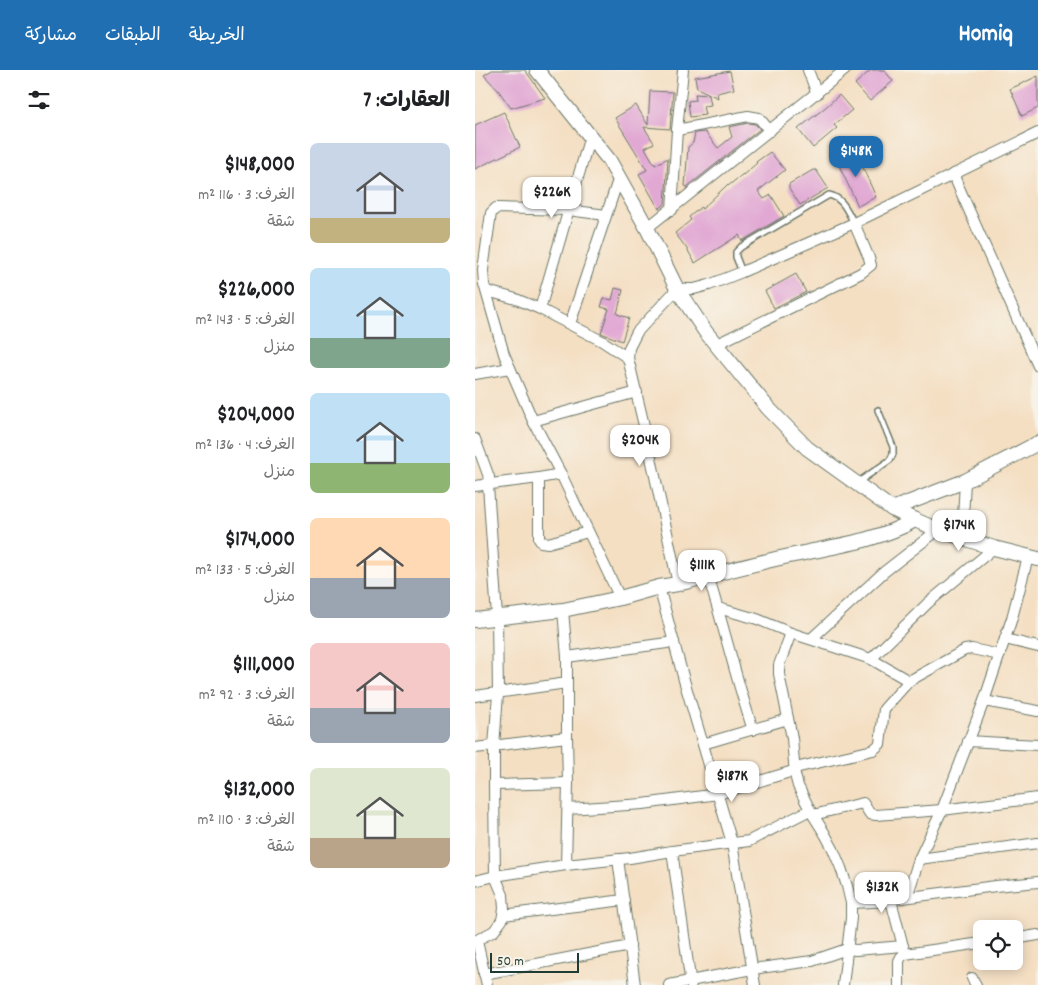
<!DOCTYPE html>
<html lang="ar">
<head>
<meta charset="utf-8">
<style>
  body { margin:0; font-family:Dekko,"Playpen Sans Arabic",sans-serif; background:#f6f6f6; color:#202124; direction:rtl; height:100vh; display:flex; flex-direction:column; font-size:19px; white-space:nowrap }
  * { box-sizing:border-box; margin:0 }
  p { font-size:16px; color:#757577 }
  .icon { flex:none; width:28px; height:28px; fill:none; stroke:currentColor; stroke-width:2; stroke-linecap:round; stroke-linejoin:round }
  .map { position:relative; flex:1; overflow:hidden; direction:ltr }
  .sheet { display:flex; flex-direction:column; background:#fff; width:475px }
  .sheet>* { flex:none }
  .tools { position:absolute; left:498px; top:850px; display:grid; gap:10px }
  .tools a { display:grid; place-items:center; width:50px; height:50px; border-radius:8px; background:#fff; box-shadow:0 2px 12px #0003; font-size:25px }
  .scale { position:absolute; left:15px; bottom:12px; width:89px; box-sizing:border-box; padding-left:5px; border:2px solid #1f3d34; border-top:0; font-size:14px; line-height:18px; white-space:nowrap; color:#1f3d34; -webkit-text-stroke:4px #f7f3e8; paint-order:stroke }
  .price { position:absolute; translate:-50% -42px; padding:0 11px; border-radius:10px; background:#fff; color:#222; font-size:16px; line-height:32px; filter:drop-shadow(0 1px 2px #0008) }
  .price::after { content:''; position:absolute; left:50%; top:30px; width:15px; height:11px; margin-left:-8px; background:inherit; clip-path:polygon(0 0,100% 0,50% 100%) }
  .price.on { background:#1f6fb2; color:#fff }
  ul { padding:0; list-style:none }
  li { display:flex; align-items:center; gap:15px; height:125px; padding:0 25px }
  li span { display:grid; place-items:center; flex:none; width:140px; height:100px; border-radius:8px; color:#555 }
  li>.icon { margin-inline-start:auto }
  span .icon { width:60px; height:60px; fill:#fffc; stroke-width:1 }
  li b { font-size:21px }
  h2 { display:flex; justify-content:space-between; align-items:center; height:60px; padding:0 25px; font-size:21px }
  header { display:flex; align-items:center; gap:30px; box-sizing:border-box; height:70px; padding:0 25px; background:#1f6fb2; color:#fff }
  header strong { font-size:24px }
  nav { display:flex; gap:28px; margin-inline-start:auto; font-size:18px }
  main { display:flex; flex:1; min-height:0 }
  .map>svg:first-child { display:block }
</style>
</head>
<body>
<header>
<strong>Homiq</strong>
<nav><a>الخريطة</a><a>الطبقات</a><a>مشاركة</a></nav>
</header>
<main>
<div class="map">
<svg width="563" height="915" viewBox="0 0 563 915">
  <rect width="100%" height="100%" fill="#f7f3e8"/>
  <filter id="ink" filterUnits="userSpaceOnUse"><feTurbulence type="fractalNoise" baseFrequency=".02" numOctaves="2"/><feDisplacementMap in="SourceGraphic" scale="10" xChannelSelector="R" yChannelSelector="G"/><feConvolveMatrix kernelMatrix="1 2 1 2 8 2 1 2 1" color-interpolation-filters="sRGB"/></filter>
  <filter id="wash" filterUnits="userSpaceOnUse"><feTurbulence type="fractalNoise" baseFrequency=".0096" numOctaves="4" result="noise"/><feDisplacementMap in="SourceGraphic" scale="20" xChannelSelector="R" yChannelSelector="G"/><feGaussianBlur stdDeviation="1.12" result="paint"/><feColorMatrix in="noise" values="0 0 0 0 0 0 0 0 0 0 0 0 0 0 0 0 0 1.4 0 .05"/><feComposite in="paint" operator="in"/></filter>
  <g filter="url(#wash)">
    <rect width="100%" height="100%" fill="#f4dfc3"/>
    <g id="blocks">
      <g fill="#e1a8d4">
        <path d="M17,0H50L70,28L36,38L23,20L9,5Z"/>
        <path d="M396,0H409L418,11L395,31L380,14Z"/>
        <path d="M255,1L259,19L242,23L243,28L222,18L220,7Z"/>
        <path d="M563,6V38L547,46L535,19Z"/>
        <path d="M175,21L198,22L195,59L169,57L179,73L170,78L180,95L193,88L190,134L184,139L164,104L172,100L140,48L161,35L173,55Z"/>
        <path d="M220,24L234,25L236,35L228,36L230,45L215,47L213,31L221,30Z"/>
        <path d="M364,25L377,40L359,55L362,58L338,78L323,59L352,36Z"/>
        <path d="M29,42L45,77L0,99V55Z"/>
        <path d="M273,53L280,54L285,59L212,117L210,116L213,77L218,73L220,63L230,62L243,78L257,67L254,57Z"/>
        <path d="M380,80L401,127L383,136L361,89Z"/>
        <path d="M295,82L310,100L283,121L289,129L296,125L309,146L267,171L264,165L220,193L212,179L200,163L216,150L214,147L226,137L227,139L252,115L253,116L268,104V105L282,93L281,92Z"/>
        <path d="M338,100H341L353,118L325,135L314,118V114Z"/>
        <path d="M321,204L331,222L299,238L290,221Z"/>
        <path d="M140,218L148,220L142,244L154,248L147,271L126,263L134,239L126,237L129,228L137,230Z"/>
      </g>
    </g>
  </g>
  <g filter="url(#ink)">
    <use href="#blocks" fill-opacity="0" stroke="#6a7666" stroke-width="1"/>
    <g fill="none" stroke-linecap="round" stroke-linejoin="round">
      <g stroke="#6a7666" stroke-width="8">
        <g id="lane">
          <path d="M267,202L261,187V182L266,177L354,125C368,128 372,141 379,153"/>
          <path d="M382,413L415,390L418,384V377L403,340"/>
        </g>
      </g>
      <g stroke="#6a7666" stroke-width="12">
        <g id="street">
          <path d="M333,0L342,24"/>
          <path d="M202,60L273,46L284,48L295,61"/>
          <path d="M478,104L563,296"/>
          <path d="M197,140L202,60L208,0"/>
          <path d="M131,145L93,140L21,138L16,143L8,200L9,214L29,284L58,351L86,404L145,528"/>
          <path d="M172,158L370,0"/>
          <path d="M12,221L41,229L65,239L127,271L153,288"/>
          <path d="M65,239L115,66"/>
          <path d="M95,254L144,107"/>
          <path d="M242,274L386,203L396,195L394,188L379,153"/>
          <path d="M0,304L35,298"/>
          <path d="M58,351L162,322"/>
          <path d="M0,369L14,407L13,415L22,547L23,624L19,676V715L20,806L28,825L29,839L27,850L19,861L0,871"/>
          <path d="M64,408V469L66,472L73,473L113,462"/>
          <path d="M0,416L64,408L86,404"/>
          <path d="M487,467L490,411"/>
          <path d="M233,506C249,557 261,609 278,660"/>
          <path d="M203,514L171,364L153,288L154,278L162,262L202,219H219L234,215L267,202L379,153L563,63"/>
          <path d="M184,517L209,610L257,773L280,915"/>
          <path d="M243,538L282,549L316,563L396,589L434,611"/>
          <path d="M316,563L304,595V604L317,668L320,705L323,716L335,740L350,764L358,779L366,798L372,816L376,833V848L368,915"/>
          <path d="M336,569L409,502L463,460"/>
          <path d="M530,569L563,577"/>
          <path d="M92,587L199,572"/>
          <path d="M396,589L453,533L519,478"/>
          <path d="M0,626L92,613"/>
          <path d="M509,631L563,641"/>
          <path d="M493,671L563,675"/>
          <path d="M228,674L313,649"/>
          <path d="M0,678L92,667V587L88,540"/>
          <path d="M19,715L93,713"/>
          <path d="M93,739L168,734L243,724L318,701L320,698L398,680L405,674L409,639L434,611L490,580L497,579L525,585"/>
          <path d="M338,745L388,733L395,744L401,745L467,740L563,728"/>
          <path d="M197,781L216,915"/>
          <path d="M143,789L160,915"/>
          <path d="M444,789L563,773"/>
          <path d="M91,795L93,713L92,667"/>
          <path d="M0,811L20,806L91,795L155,788L197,781L274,771L335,740"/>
          <path d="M432,827L444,789L467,740L509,631L537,548L553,487"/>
          <path d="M376,833L418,831"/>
          <path d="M28,845L149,830"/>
          <path d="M539,869L563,865"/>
          <path d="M2,871L12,915"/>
          <path d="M430,884L417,834L418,831L420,829L521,816L563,812"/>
          <path d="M9,904L155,876"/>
          <path d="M497,908L501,915"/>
          <path d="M194,915L277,899L337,891L372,879L381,880L428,876"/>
          <path d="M424,915V891L426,887L430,884L506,873"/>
        </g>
      </g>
      <g stroke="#6a7666" stroke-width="16">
        <g id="secondary">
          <path d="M62,0L134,90L172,158L202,219L230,261L293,338L332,378L417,439L440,450L463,460L519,478L563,489"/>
          <path d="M417,439L490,411L563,373"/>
          <path d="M0,550L88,540L145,528L184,517L203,514C241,504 280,493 319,485C360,476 403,471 440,450"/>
        </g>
      </g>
      <use href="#lane" stroke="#fff" stroke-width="5"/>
      <use href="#street" stroke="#fff" stroke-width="10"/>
      <use href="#secondary" stroke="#fff" stroke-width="14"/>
    </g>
  </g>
</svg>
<div class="tools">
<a><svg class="icon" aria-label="locate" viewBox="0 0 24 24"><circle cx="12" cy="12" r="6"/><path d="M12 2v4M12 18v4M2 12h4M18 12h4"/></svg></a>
</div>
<div class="scale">50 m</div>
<b class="price on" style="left:381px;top:108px">$148K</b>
<b class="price" style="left:77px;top:149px">$226K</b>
<b class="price" style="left:165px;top:397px">$204K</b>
<b class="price" style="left:484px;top:482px">$174K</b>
<b class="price" style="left:227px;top:522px">$111K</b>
<b class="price" style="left:257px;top:733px">$187K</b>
<b class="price" style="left:407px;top:844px">$132K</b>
</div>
<section class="sheet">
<h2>العقارات: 7<svg class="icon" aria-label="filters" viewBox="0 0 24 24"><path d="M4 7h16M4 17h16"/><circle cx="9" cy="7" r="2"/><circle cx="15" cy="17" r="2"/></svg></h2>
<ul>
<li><span style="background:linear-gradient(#c9d6e8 75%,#c2b280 0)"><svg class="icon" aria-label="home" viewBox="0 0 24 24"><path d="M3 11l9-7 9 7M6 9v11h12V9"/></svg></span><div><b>$148,000</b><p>الغرف: 3 · 116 m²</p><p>شقة</p></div></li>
<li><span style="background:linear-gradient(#bfe0f5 70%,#7fa58c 0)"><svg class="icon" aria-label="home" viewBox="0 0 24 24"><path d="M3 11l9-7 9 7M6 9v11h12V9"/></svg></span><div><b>$226,000</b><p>الغرف: 5 · 143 m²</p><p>منزل</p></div></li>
<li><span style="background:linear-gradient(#bfe0f5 70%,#8fb573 0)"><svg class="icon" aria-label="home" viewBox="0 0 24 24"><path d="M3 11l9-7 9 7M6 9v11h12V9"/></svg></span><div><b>$204,000</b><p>الغرف: 4 · 136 m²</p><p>منزل</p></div></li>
<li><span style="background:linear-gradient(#ffd9b3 60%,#9aa5b1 0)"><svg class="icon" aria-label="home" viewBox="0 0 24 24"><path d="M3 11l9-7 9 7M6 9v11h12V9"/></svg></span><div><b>$174,000</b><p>الغرف: 5 · 133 m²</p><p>منزل</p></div></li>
<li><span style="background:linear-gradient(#f6c9c9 65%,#9aa5b1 0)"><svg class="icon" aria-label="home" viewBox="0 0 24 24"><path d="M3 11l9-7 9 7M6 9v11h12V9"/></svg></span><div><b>$111,000</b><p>الغرف: 3 · 92 m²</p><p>شقة</p></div></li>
<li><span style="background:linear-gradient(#dfe7d0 70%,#b9a48a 0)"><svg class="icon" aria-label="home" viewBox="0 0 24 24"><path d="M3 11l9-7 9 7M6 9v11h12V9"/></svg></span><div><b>$132,000</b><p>الغرف: 3 · 110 m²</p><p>شقة</p></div></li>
</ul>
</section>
</main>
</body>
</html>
